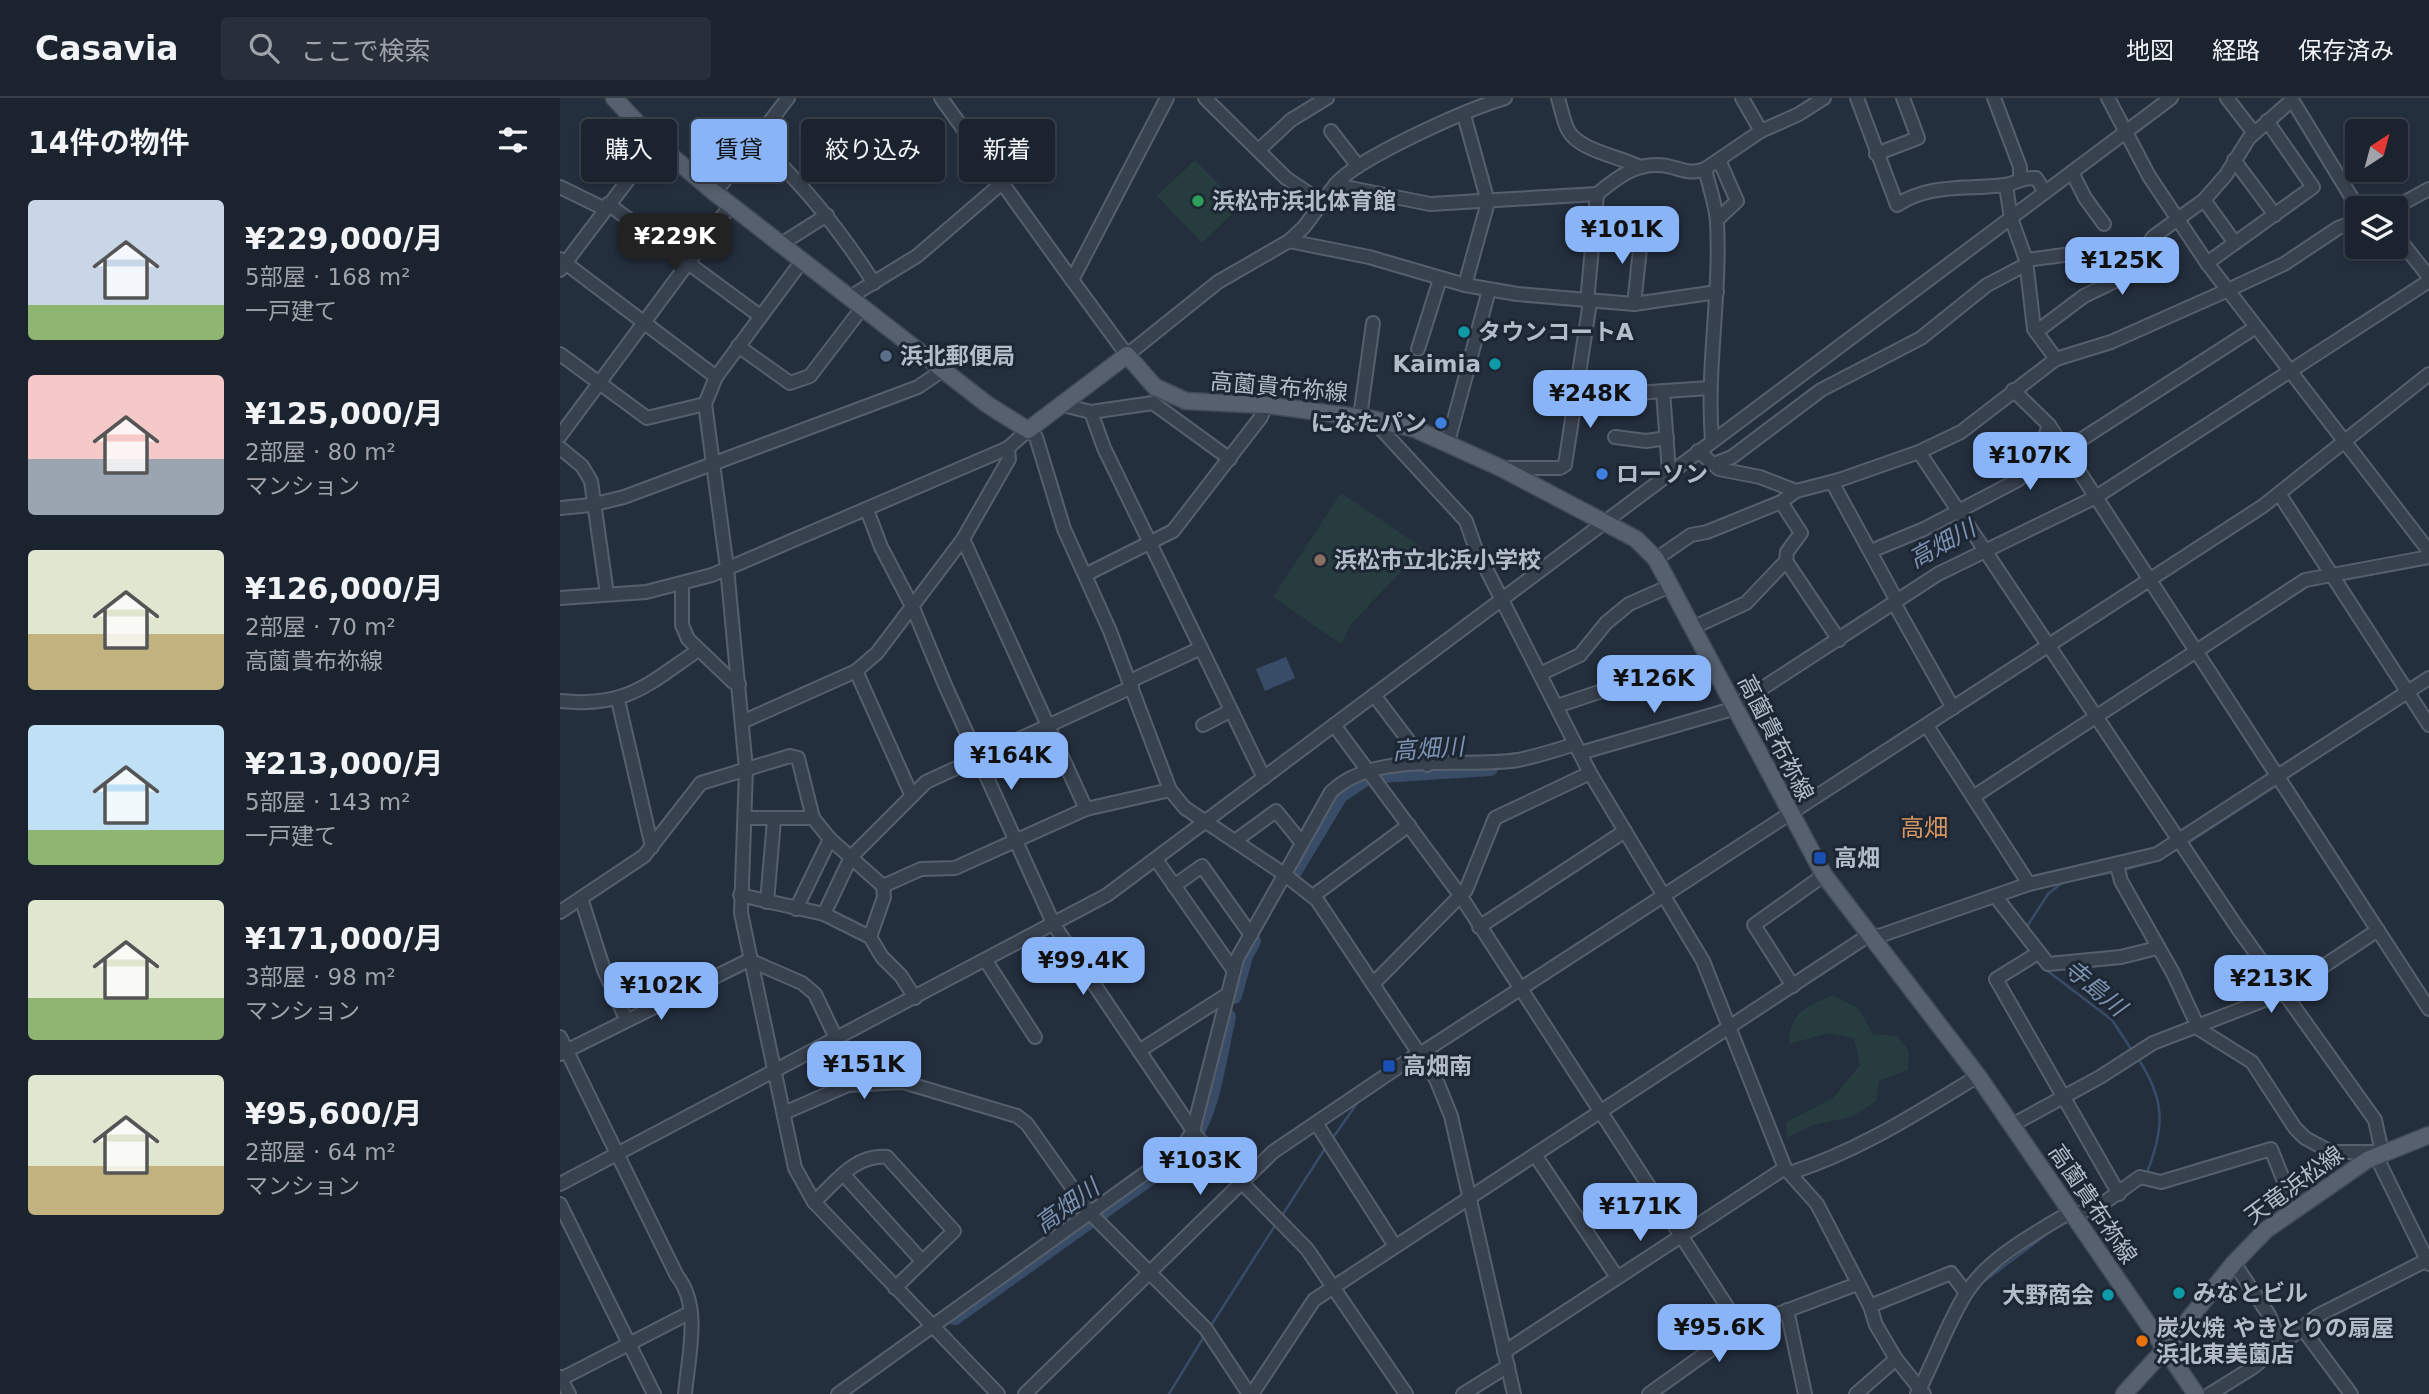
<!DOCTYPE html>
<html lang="ja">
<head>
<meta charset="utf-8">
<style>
  body { margin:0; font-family:"DejaVu Sans","Noto Sans JP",sans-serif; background:#282f3a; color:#f1f3f6; height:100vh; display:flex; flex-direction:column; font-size:26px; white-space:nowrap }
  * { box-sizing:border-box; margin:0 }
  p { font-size:23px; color:#a0a4aa }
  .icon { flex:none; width:38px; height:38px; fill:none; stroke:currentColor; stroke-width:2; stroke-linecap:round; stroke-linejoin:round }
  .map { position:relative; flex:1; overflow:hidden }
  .drawer { display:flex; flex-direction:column; background:#1b232e; width:560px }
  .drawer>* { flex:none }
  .banner { position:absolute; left:21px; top:21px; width:665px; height:63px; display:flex; gap:14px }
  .needle { width:46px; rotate:36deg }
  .buttons { position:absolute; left:1785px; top:21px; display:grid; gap:14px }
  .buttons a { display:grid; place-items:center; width:63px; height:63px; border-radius:7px; background:#1b232e; box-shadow:0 4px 10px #0003,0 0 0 2px #39404a; font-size:35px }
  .price { position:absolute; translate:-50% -60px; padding:0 16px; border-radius:14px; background:#8ab4f8; color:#111; font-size:23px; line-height:46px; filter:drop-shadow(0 2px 4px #0008) }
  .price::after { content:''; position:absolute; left:50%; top:42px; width:21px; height:16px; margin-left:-10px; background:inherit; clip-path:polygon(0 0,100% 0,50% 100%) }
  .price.current { background:#222; color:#fff }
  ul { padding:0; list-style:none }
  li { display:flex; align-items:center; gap:21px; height:175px; padding:0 28px }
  li span { display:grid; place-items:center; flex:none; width:196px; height:140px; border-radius:7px; color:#555 }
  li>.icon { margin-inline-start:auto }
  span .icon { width:84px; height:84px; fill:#fffc; stroke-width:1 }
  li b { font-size:30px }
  h2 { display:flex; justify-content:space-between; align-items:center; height:84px; padding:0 28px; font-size:30px }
  .chip { padding:0 24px; border-radius:7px; background:#1b232e; box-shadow:0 4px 10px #0003,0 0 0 2px #39404a; font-size:24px; line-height:63px }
  .chip.current { background:#8ab4f8; color:#111 }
  header { display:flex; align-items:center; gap:42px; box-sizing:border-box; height:98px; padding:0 35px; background:#1b232e; border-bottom:2px solid #39404a }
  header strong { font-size:33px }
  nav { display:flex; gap:38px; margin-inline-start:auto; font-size:24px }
  .search { width:490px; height:63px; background:#282f3a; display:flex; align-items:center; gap:18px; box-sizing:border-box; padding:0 24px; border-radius:7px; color:#a0a4aa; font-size:26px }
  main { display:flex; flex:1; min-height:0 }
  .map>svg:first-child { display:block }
</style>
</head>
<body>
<header>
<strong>Casavia</strong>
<div class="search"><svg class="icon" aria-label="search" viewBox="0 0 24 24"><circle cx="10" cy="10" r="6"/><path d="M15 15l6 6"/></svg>ここで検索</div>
<nav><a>地図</a><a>経路</a><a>保存済み</a></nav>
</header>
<main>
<section class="drawer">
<h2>14件の物件<svg class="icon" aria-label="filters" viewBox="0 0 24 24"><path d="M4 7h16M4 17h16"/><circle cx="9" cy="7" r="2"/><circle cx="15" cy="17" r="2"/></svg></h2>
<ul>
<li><span style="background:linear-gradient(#c9d6e8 75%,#8fb573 0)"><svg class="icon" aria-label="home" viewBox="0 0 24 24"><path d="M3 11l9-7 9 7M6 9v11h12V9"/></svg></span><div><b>¥229,000/月</b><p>5部屋 · 168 m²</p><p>一戸建て</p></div></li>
<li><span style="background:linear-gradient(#f6c9c9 60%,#9aa5b1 0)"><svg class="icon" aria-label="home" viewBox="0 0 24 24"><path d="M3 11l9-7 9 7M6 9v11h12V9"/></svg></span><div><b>¥125,000/月</b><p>2部屋 · 80 m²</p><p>マンション</p></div></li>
<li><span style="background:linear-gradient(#dfe7d0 60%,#c2b280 0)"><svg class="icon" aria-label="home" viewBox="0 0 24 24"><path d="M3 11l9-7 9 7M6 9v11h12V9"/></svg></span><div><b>¥126,000/月</b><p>2部屋 · 70 m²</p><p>高薗貴布祢線</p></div></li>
<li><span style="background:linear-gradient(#bfe0f5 75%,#8fb573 0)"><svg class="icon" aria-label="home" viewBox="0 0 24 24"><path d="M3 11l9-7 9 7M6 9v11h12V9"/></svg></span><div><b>¥213,000/月</b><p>5部屋 · 143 m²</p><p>一戸建て</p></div></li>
<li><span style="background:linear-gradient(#dfe7d0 70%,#8fb573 0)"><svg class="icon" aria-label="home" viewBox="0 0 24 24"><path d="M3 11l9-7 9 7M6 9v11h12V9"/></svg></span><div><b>¥171,000/月</b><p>3部屋 · 98 m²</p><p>マンション</p></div></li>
<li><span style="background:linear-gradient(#dfe7d0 65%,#c2b280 0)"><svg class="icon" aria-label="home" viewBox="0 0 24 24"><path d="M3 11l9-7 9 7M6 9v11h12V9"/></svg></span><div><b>¥95,600/月</b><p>2部屋 · 64 m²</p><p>マンション</p></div></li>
</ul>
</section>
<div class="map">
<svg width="1869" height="1296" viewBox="0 0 1869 1296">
  <rect width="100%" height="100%" fill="#242f3e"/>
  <g fill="#263c3f">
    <path d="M635,62L680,108L642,145L597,98Z"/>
    <path d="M781,395L863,450L792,525L781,546L713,499Z"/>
    <path d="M1273,897L1299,911L1313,936L1337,938L1349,953L1348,972L1319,983L1316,1003L1292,1019L1252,1027L1227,1040L1226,1024L1273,1000L1300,967L1294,940L1269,935L1229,946C1229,913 1247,909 1273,897Z"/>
  </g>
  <path fill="#394c67" d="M726,559L735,580L705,593L696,571Z"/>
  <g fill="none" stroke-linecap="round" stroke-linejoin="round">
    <g stroke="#394c67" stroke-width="2.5">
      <path d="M1726,681L1799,632"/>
      <path d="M1628,745L1719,686"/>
      <path d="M1604,759L1619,750"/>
      <path d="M1564,772L1598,762"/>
      <path d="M1523,780L1554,774"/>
      <path d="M1466,830L1488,796L1503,784"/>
      <path d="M1485,871L1552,922L1573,954"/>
      <path d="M1577,959C1606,1002 1605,1030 1586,1077"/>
      <path d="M772,1041L798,1004L830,982"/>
      <path d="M723,1116L766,1049"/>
      <path d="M1497,1129L1509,1123"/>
      <path d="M650,1229L716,1126"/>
      <path d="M1382,1256L1408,1203L1423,1184L1491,1133"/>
      <path d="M609,1296L645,1237"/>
    </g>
    <g stroke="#394c67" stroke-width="16">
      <path d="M820,677L930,670"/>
      <path d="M733,775L780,697L807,679"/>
      <path d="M674,898L685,858L693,843"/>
      <path d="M395,1219L620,1058C653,1021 657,966 668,919"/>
    </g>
    <g stroke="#565f6c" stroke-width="16">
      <g id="minor">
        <path d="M381,0L512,182"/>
        <path d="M607,0L512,182L567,257L658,184L729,143L744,129L775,87L870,106L1037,96C1058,79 1077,63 1107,68C1122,71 1130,77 1145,71"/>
        <path d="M645,0L726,80L751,97L765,100"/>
        <path d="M998,0C1001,10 1003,22 1008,32C1019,53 1059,58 1080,69"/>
        <path d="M1182,0L1201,33"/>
        <path d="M1297,0L1337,107C1371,85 1406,92 1444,87C1456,86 1460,79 1476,80L1485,94"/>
        <path d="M1434,0L1460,69V80"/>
        <path d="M1548,0L1589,78L1647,165L1869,453"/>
        <path d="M1667,0L1694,35"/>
        <path d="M1731,0L1798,110"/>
        <path d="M904,17L928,104L905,187"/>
        <path d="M771,33L798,68"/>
        <path d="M196,43C243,85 280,132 314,185"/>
        <path d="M700,51L731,22L767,0"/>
        <path d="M1316,56L1358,40L1343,0"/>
        <path d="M1674,62L1715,117"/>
        <path d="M1512,74L1525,100L1544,126"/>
        <path d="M775,87C797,60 908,11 945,0"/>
        <path d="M1446,88L1451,120L1466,162L1474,231L1496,261"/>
        <path d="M0,89L45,111"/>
        <path d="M155,95L228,0"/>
        <path d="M1644,102L1675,145"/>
        <path d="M48,106L200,218"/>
        <path d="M1834,110L1869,91"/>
        <path d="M1157,122L1177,103L1159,62"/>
        <path d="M1836,137L1869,179"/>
        <path d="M729,143L809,159L905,187L957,196L1074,206L1157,194"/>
        <path d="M221,146L267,117"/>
        <path d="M0,161L156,279"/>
        <path d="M1466,162L1504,157"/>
        <path d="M242,163L156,279L145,306L167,470L186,671L181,815L235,1070L254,1104L438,1296"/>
        <path d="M1647,165L1753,89L1707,23"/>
        <path d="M0,172L96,45"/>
        <path d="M290,199L357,158L442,85"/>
        <path d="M1027,204L1037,96"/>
        <path d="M1074,206L1082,133"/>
        <path d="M1476,234L1524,198L1555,183L1574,167L1593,139L1644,102L1666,77L1689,40L1732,2"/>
        <path d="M178,248L230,285L250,278L302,210"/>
        <path d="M858,251L880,181"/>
        <path d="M0,256L87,320L145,306"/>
        <path d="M1017,291L1047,297L1149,290"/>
        <path d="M1453,292L1489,327L1869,911"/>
        <path d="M1103,293L1109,374"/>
        <path d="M503,307L531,314L593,305L670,361"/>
        <path d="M531,314L544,350L704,680"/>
        <path d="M800,319L813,225"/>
        <path d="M812,321L906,423L915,449L1030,675L1143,863L1225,1070L1257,1106L1310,1208L1316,1227L1336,1261L1364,1296"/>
        <path d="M0,338L171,107"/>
        <path d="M1055,339L1086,343L1107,340"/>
        <path d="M1152,342C1146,270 1161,197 1157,124C1156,107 1149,88 1145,71L1201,33L1239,16L1264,0"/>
        <path d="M888,344L929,192"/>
        <path d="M0,350L22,368L31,383L47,496"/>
        <path d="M1505,352L1696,229"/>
        <path d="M1138,353L1159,371L1200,379L1236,393"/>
        <path d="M1359,354L1677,829L1815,1022L1822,1054L1820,1066L1869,1166"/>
        <path d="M1154,366L1172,359L1261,292L1361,240L1427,187L1465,167"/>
        <path d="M942,370H1000L1005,367L1030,204"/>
        <path d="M1272,384L1337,503"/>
        <path d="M1720,397L1869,627"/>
        <path d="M1221,404L1241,435L1227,454L1226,463"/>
        <path d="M0,410L31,407L64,399L358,289L383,272"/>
        <path d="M307,412L321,449L353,510L385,587L494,827L638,1040L747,1151L846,1296"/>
        <path d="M403,441L526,711"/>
        <path d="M1311,453L1364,431L1458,382L1479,356L1489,327"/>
        <path d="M1096,461L1131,437L1147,434L1221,404L1236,393L1279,382L1359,354L1401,334L1496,261L1551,244L1668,192L1724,166L1778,130L1797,123"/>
        <path d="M525,477L613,433L701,319L706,307"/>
        <path d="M122,486V527L128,541L173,584L179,586"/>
        <path d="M0,500L86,494L152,477L448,350L468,332L476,339L504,431L550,533L610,692L625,710L724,776L757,802L876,981L891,1018L954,1296"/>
        <path d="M1334,505L1393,610"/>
        <path d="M1132,530L1186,505L1226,463L1279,542"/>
        <path d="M296,573L351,696"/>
        <path d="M980,576L1020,557L1046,525L1069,506L1110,488"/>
        <path d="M570,583L641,550"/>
        <path d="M814,597L867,667"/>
        <path d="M58,602L92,749"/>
        <path d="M0,603C66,610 87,587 137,553"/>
        <path d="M997,608L1057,588L1086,593L1123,578L1150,562"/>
        <path d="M1175,608L1378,476L1536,399L1869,183"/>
        <path d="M182,624L296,573L317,555L403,441L449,361L448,350"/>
        <path d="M643,627L670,613"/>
        <path d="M774,627L900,797L1181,1230"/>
        <path d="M1367,628L1413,699"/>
        <path d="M1020,655L1176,610"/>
        <path d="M186,720H253"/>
        <path d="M675,743L716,713L742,745"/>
        <path d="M597,763L674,873"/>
        <path d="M1557,767L1561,783L1613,875L1639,931L1692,964L1735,1030L1745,1040L1771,1054H1822"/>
        <path d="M1469,786L1413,699L1745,482L1869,459"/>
        <path d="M614,788L642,768L691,837"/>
        <path d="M180,797L264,816L310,839L322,859L341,878L355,900"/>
        <path d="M753,798L849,727"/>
        <path d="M1436,799L1488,866L1561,859L1597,850"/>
        <path d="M21,800L44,872L66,921"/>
        <path d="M207,804L214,722"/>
        <path d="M236,811L270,741"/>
        <path d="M0,814L84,758L141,685L230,658L238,660L253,720L270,741L323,788L361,771L395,770L526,711L610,692"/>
        <path d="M264,816L291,759L366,684L572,589"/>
        <path d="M919,829L1065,733"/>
        <path d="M310,839L324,799L323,788"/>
        <path d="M1478,855L1436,881L1559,1096"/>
        <path d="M426,863L475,939"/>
        <path d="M813,886L906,792L935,720L1030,675"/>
        <path d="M1233,888L1194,827L1264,777"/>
        <path d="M0,939L117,1178C142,1208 128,1260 125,1296"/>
        <path d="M579,953L668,896"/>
        <path d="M0,956L189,862L242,885L255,896L276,940"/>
        <path d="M860,956L1703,408L1869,276"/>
        <path d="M224,1015L288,987L343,984L457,1018L467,1026L530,1115L646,1231L689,1296"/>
        <path d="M756,1025L835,1148"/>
        <path d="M1452,1027L1540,979L1593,945L1723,895L1818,832"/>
        <path d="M975,1057L1057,1179"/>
        <path d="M1230,1075C1299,1053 1357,1015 1418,978"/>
        <path d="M284,1077L362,1163"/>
        <path d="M0,1086L547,797L1611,0"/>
        <path d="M254,1104C276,1084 295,1056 327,1059L394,1133L335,1190"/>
        <path d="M0,1106L94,1296"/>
        <path d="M1515,1117L1545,1104L1580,1079L1601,1084L1711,1051L1735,1111"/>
        <path d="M1674,1165L1709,1217L1721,1247"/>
        <path d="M1310,1208L1391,1175L1406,1195"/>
        <path d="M1227,1212L1245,1296"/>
        <path d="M1742,1230L1791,1296"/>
        <path d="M944,1254L1225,1070"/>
        <path d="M0,1279L9,1296"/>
        <path d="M1,1281L131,1214"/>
        <path d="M278,1296L623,1048L633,1033L677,861L771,694C816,651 900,671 958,662C977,658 997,652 1015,646"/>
        <path d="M465,1296L713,1054L859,955"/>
        <path d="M692,1296L754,1202L1309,837L1319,838L1469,786L1597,756L1869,580"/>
        <path d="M903,1296L948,1268"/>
        <path d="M1089,1296L1181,1230L1297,1186"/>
        <path d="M1296,1296L1336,1261"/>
        <path d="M1357,1296C1374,1264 1386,1228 1405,1197C1427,1160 1476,1135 1512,1113"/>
        <path d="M1650,1296L1692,1270L1757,1218L1869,1161"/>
      </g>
    </g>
    <g stroke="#414a57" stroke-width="19">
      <g id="major">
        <path d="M54,0L96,45L155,95L428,307L468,332L567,257L595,289L626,303L706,307L812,321L855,331L941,370L1076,441L1096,461L1264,777L1418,978L1636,1296"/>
        <path d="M1564,1296L1605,1251L1674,1165L1706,1132L1807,1062L1869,1037"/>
      </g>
    </g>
    <use href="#minor" stroke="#38414e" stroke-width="12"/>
    <use href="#major" stroke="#56606e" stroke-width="16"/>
  </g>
  <circle fill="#2e9e5b" stroke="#1d2633" stroke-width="2.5" cx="638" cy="103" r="7"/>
  <g fill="#0f9aa8" stroke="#1d2633" stroke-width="2.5">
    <circle cx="904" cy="234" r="7"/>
    <circle cx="935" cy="266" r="7"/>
    <circle cx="1619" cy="1195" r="7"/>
    <circle cx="1548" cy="1197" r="7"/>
  </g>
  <circle fill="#5c6f8a" stroke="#1d2633" stroke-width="2.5" cx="326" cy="258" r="7"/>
  <g fill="#3f7fe0" stroke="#1d2633" stroke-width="2.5">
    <circle cx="881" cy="325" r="7"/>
    <circle cx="1042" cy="376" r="7"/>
  </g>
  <circle fill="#8d6e63" stroke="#1d2633" stroke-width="2.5" cx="760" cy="462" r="7"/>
  <g fill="#1a4fb4" stroke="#1d2633" stroke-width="2.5">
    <rect x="1253" y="753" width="14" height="14" rx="3.5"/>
    <rect x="822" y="961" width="14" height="14" rx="3.5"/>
  </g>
  <circle fill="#e8710a" stroke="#1d2633" stroke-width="2.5" cx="1582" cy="1243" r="7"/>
  <g text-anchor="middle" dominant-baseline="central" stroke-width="6" stroke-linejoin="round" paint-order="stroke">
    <g font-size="23" font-weight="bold" fill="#b4bcc9" stroke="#1d2633" text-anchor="start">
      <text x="652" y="103">浜松市浜北体育館</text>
      <text x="918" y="234">タウンコートA</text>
      <text x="340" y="258">浜北郵便局</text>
      <text x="921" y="266" text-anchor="end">Kaimia</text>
      <text x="867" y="325" text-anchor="end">になたパン</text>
      <text x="1056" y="376">ローソン</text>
      <text x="774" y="462">浜松市立北浜小学校</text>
      <text x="1274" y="760">高畑</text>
      <text x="843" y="968">高畑南</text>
      <text x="1633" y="1195">みなとビル</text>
      <text x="1534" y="1197" text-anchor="end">大野商会</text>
      <text x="1596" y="1230">炭火焼 やきとりの扇屋<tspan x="1596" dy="26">浜北東美薗店</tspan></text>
    </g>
    <g font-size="23" fill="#b4bcc9" stroke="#1d2633">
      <text transform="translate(719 289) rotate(5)">高薗貴布祢線</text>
      <text transform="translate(1216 640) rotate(63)">高薗貴布祢線</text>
      <text transform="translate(1734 1087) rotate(-36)">天竜浜松線</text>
      <text transform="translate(1533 1106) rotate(56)">高薗貴布祢線</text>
    </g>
    <g font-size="24" font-style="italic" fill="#7c92b1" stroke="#1d2633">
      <text transform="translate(1382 446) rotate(-29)">高畑川</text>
      <text transform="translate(868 651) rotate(-4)">高畑川</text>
      <text transform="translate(1535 890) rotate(40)">寺島川</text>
      <text transform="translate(507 1108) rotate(-36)">高畑川</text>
    </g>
    <g font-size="24" fill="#d59563" stroke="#1d2633">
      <text x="1364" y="730">高畑</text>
    </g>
  </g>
</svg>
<div class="buttons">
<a><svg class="needle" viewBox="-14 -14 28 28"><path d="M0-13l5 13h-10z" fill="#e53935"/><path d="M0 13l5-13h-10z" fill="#a0a4aa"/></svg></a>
<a><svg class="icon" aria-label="layers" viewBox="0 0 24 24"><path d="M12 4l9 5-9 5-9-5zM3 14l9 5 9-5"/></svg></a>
</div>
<b class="price" style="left:1062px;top:168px">¥101K</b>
<b class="price current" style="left:115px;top:175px">¥229K</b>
<b class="price" style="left:1562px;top:199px">¥125K</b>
<b class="price" style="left:1030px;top:332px">¥248K</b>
<b class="price" style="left:1470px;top:394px">¥107K</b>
<b class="price" style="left:1094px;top:617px">¥126K</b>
<b class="price" style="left:451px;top:694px">¥164K</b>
<b class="price" style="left:523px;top:899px">¥99.4K</b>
<b class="price" style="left:1711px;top:917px">¥213K</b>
<b class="price" style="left:101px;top:924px">¥102K</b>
<b class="price" style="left:304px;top:1003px">¥151K</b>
<b class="price" style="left:640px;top:1099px">¥103K</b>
<b class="price" style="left:1080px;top:1145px">¥171K</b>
<b class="price" style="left:1159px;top:1266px">¥95.6K</b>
<div class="banner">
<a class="chip">購入</a>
<a class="chip current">賃貸</a>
<a class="chip">絞り込み</a>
<a class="chip">新着</a>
</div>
</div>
</main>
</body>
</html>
